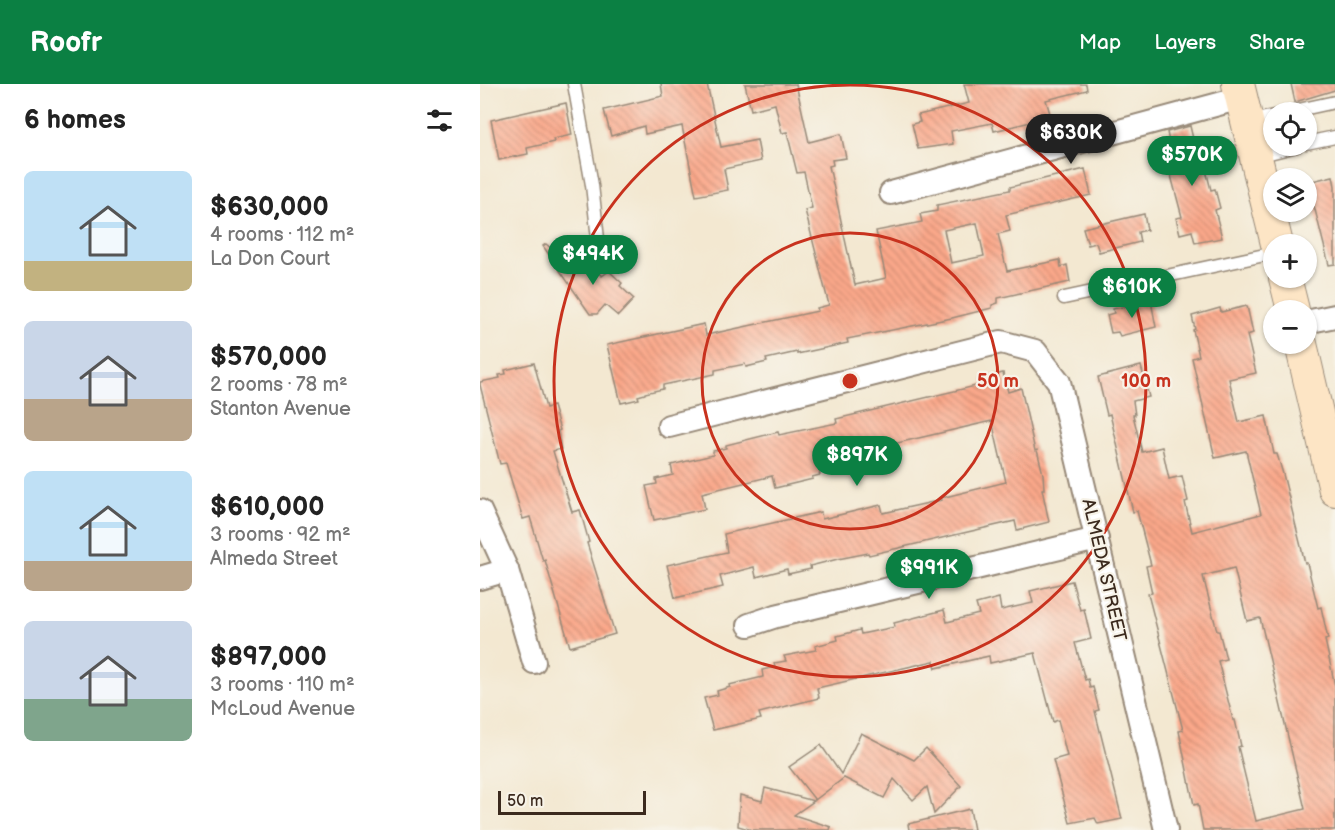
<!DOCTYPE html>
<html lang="en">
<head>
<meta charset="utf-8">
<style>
  body { margin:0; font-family:"Balsamiq Sans",sans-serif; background:#f2f2f2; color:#222; height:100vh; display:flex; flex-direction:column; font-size:22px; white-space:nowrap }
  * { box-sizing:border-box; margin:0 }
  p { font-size:20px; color:#767676 }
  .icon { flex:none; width:33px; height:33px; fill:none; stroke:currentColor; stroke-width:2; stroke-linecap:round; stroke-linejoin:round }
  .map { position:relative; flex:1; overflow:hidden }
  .sheet { display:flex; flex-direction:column; background:#fff; width:480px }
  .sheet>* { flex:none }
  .buttons { position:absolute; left:783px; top:18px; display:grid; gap:12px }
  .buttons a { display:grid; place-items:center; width:54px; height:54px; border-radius:50%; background:#fff; box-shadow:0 2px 4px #0004; font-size:30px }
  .scale { position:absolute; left:18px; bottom:15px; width:148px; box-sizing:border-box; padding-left:6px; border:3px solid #3b2a1e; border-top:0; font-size:16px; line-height:21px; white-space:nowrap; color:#3b2a1e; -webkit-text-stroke:4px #f7f3e8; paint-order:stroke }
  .price { position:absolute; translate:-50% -51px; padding:0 14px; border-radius:21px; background:#0b8043; color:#fff; font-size:20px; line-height:39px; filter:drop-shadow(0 2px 3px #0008) }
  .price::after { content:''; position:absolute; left:50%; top:36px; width:18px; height:14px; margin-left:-9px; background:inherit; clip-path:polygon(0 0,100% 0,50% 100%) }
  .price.active { background:#222; color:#fff }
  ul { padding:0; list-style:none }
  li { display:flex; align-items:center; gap:18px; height:150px; padding:0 24px }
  li span { display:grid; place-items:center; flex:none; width:168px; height:120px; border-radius:9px; color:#555 }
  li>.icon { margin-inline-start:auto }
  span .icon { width:72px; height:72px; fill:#fffc; stroke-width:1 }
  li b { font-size:26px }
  h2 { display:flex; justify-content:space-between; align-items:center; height:72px; padding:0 24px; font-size:26px }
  header { display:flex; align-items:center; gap:36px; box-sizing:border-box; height:84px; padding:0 30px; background:#0b8043; color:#fff }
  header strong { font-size:28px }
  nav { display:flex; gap:33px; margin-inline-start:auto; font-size:21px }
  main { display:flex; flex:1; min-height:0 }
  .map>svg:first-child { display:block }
</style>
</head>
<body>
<header>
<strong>Roofr</strong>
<nav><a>Map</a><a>Layers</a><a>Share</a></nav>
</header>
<main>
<section class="sheet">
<h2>6 homes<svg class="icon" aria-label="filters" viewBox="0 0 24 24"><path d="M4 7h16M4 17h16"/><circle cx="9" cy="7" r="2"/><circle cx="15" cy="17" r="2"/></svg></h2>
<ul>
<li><span style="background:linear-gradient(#bfe0f5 75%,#c2b280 0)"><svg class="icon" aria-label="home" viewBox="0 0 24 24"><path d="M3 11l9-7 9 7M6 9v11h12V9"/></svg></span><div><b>$630,000</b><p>4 rooms · 112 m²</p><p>La Don Court</p></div></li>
<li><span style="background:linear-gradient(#c9d6e8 65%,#b9a48a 0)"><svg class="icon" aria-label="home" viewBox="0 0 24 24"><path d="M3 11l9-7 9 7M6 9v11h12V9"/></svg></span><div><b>$570,000</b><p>2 rooms · 78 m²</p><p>Stanton Avenue</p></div></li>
<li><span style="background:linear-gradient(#bfe0f5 75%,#b9a48a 0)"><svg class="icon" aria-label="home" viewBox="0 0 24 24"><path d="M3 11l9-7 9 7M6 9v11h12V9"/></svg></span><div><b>$610,000</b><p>3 rooms · 92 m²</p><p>Almeda Street</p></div></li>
<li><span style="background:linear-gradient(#c9d6e8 65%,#7fa58c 0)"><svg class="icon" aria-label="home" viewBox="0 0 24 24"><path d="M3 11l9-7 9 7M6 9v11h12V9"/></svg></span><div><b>$897,000</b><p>3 rooms · 110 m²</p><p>McLoud Avenue</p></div></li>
</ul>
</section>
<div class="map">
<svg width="855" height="746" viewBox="0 0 855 746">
  <defs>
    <pattern id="building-back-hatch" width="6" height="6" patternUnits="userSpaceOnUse" patternTransform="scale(1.5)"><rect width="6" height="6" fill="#fba88a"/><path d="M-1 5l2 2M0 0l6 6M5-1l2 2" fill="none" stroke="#cc8970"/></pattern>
  </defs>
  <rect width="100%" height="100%" fill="#f7f3e8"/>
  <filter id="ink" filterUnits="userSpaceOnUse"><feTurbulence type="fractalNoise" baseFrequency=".0167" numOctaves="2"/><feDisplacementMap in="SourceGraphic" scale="12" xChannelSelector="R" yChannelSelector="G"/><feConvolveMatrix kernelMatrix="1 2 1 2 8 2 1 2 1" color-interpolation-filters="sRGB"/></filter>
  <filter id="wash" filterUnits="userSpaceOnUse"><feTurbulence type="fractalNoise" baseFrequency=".008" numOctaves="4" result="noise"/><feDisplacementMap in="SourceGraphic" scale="24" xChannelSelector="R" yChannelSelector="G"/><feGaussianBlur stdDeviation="1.35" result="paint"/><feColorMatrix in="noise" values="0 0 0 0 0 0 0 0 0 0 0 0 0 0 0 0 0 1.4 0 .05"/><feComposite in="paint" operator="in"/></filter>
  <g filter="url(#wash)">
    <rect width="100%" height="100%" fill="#f3e8d1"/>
    <g id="blocks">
      <g fill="url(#building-back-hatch)" fill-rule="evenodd">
        <path d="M181,0H227L241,63L277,56L281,77L244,85L248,106L216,112L202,42L165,50L164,42L131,52L124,26L183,12Z"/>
        <path d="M265,0H316L329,58L361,50L366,74L352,76L353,81L349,82L375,201L406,194L396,147L442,138L440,130L457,127V121L530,106V103L605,85L611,111L526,131L530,147L518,150L527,187L580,176L581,183L587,181L590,198L518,214V219L512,221V224L472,234L367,255L368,259L317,270V268L286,275L287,278L266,283L265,280L235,286V290L183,301V305L165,309V310L158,312L159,315L141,319L127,261L224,240L226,251L338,227L337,224L349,221L325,126L332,124L324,88L317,89L307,48L302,49L295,20L271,26ZM497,139L504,172L471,179L464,146Z"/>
        <path d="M484,0H606L607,6L566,16L571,33L514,47L512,39L471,47L473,60L438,65L432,40L440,38L438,31L489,19Z"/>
        <path d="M811,0H855V6L815,18Z"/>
        <path d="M86,19L92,51L73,55L74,58L47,64L48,70L19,76L11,36Z"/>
        <path d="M710,42L714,59L719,58L731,106L735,105L740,124L735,126L742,154L715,159L712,147L700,150L696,134L702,133L684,65L690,63L687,48Z"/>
        <path d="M853,92L855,102V180L849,181L828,98Z"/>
        <path d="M664,130L667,146L658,148L660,158L619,168L616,159L608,161L603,144Z"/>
        <path d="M66,160L94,183L98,179L109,190L114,185L122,192L129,187L142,199L140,202L154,215L138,232L125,221L117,230H110L63,162Z"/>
        <path d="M671,217L676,243L640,252L638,248L631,249L627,231L634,229L633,225Z"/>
        <path d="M767,222L773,249L767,251L776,289L749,295L759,338L786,332L794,370H797L803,390L825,479H827L838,524L841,523L848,555L845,556L855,602V746H723L718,720L714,721L699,647L703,646L668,510L672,509L666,482L671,481L657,427L653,428L630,330L627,331L618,293L661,282L669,313L653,317L655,331H653L662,368L682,363L689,395L702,392L708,417L705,418L712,448L781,430L766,367L735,374L712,274L719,272L713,246L715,245L712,232L740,224L741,228ZM754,484L767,537L780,534L825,725L776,737L758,663L761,662L755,636H753L738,577L746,575L739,547H737L723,492Z"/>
        <path d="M54,279L66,324L73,322L80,346L78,347L81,365L73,367L92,428L100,426L109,458L107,459L135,550L90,563L65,476L63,477L50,433L43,435L26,379L20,380L0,301V298L20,294L19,291L26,290L25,286Z"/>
        <path d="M523,289L528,308L541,304L555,367L557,366L563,390L564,405H562L569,438L537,446L535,437L389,471L388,469L358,475L330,482L331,485L308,490L307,485L276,493L274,483L240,492L243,503L195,514L187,481L247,468L244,450L341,428L342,435L401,421L403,429L462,416L461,414L526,398L512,337L387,366L389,374L339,386L340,391L332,393L333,395L295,404L292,392L222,409L225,425L174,436L166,402L177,400L176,395L193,391L191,381L233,371V367L246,364V361L298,348L299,351L357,339L356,335L504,300L503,294Z"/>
        <path d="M592,497L600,526L604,525L611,555L595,559L605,596L608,595L610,604L613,603L619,626L615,627L642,735L618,740L615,734L590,739L573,676L587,672L578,636L573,638L555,569L510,579L509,572L456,584L454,577L337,604L339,614L279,629L281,635L233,646L224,614L238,611L237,607L250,603L249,601L283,593L282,586L295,583L294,579L306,577L304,572L336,566L335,562L358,556L357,552L380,546L381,550L415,543L414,539L464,526L467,538L499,530L496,520L519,514L521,526L553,519L550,507Z"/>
        <path d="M381,649L434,676L446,664L481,702L454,730L447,703L433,716L414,695L404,714L364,694L335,716L309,683L341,661L361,690Z"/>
        <path d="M285,704L334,717L314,731L351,743L350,746H272L258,742L260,711L282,717Z"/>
        <path d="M490,725L494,746H429L428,740Z"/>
      </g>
    </g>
  </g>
  <g filter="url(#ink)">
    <use href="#blocks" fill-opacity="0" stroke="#978978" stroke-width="1.5"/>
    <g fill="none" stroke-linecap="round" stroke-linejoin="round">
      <g stroke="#978978" stroke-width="15">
        <g id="lane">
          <path d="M94,0L112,101L119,164"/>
          <path d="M809,28L855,18"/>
          <path d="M768,38L794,32"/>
          <path d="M826,59L855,53"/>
          <path d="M777,72L817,62"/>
          <path d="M584,214L794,169"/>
        </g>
      </g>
      <g stroke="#978978" stroke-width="26">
        <g id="street">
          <path d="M411,109L761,14"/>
          <path d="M826,238L855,232"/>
          <path d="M189,342L521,258L555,267L579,298L686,746"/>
          <path d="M0,427L27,486L54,578"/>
          <path d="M0,494L27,486"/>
          <path d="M269,541L296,532L617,455"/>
        </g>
      </g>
      <g stroke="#978978" stroke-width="34">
        <g id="secondary">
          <path d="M758,0L797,160"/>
          <path d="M805,194L813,226"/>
          <path d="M821,260L855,406"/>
        </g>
      </g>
      <use href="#lane" stroke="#fff" stroke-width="12"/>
      <use href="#street" stroke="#fff" stroke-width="22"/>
      <use href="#secondary" stroke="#fde5c5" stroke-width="32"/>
    </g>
  </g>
  <g fill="none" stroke="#c8321e" stroke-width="3">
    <circle cx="370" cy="297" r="148"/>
    <circle cx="370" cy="297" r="296"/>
  </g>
  <g text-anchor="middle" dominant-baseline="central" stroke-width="4.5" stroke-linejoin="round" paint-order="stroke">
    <g font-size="18" fill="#3b2a1e" stroke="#f7f3e8">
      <text transform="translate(624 486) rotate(77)">ALMEDA STREET</text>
    </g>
  </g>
  <circle cx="370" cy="297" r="9" fill="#c8321e" stroke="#f7f3e8" stroke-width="3"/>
  <g font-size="18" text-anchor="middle" font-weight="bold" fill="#c8321e" stroke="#f7f3e8" stroke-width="4.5" stroke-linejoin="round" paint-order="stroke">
    <text x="518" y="303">50 m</text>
    <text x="666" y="303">100 m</text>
  </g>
</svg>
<div class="buttons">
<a><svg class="icon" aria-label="locate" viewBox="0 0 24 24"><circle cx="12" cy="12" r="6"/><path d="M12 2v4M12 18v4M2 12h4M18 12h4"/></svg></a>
<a><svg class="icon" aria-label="layers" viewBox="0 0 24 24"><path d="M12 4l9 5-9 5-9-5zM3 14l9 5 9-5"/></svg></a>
<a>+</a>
<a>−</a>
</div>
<div class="scale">50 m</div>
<b class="price active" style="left:591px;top:81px">$630K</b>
<b class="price" style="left:712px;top:103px">$570K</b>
<b class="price" style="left:113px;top:202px">$494K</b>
<b class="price" style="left:652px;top:235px">$610K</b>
<b class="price" style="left:377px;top:403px">$897K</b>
<b class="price" style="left:449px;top:516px">$991K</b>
</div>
</main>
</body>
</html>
